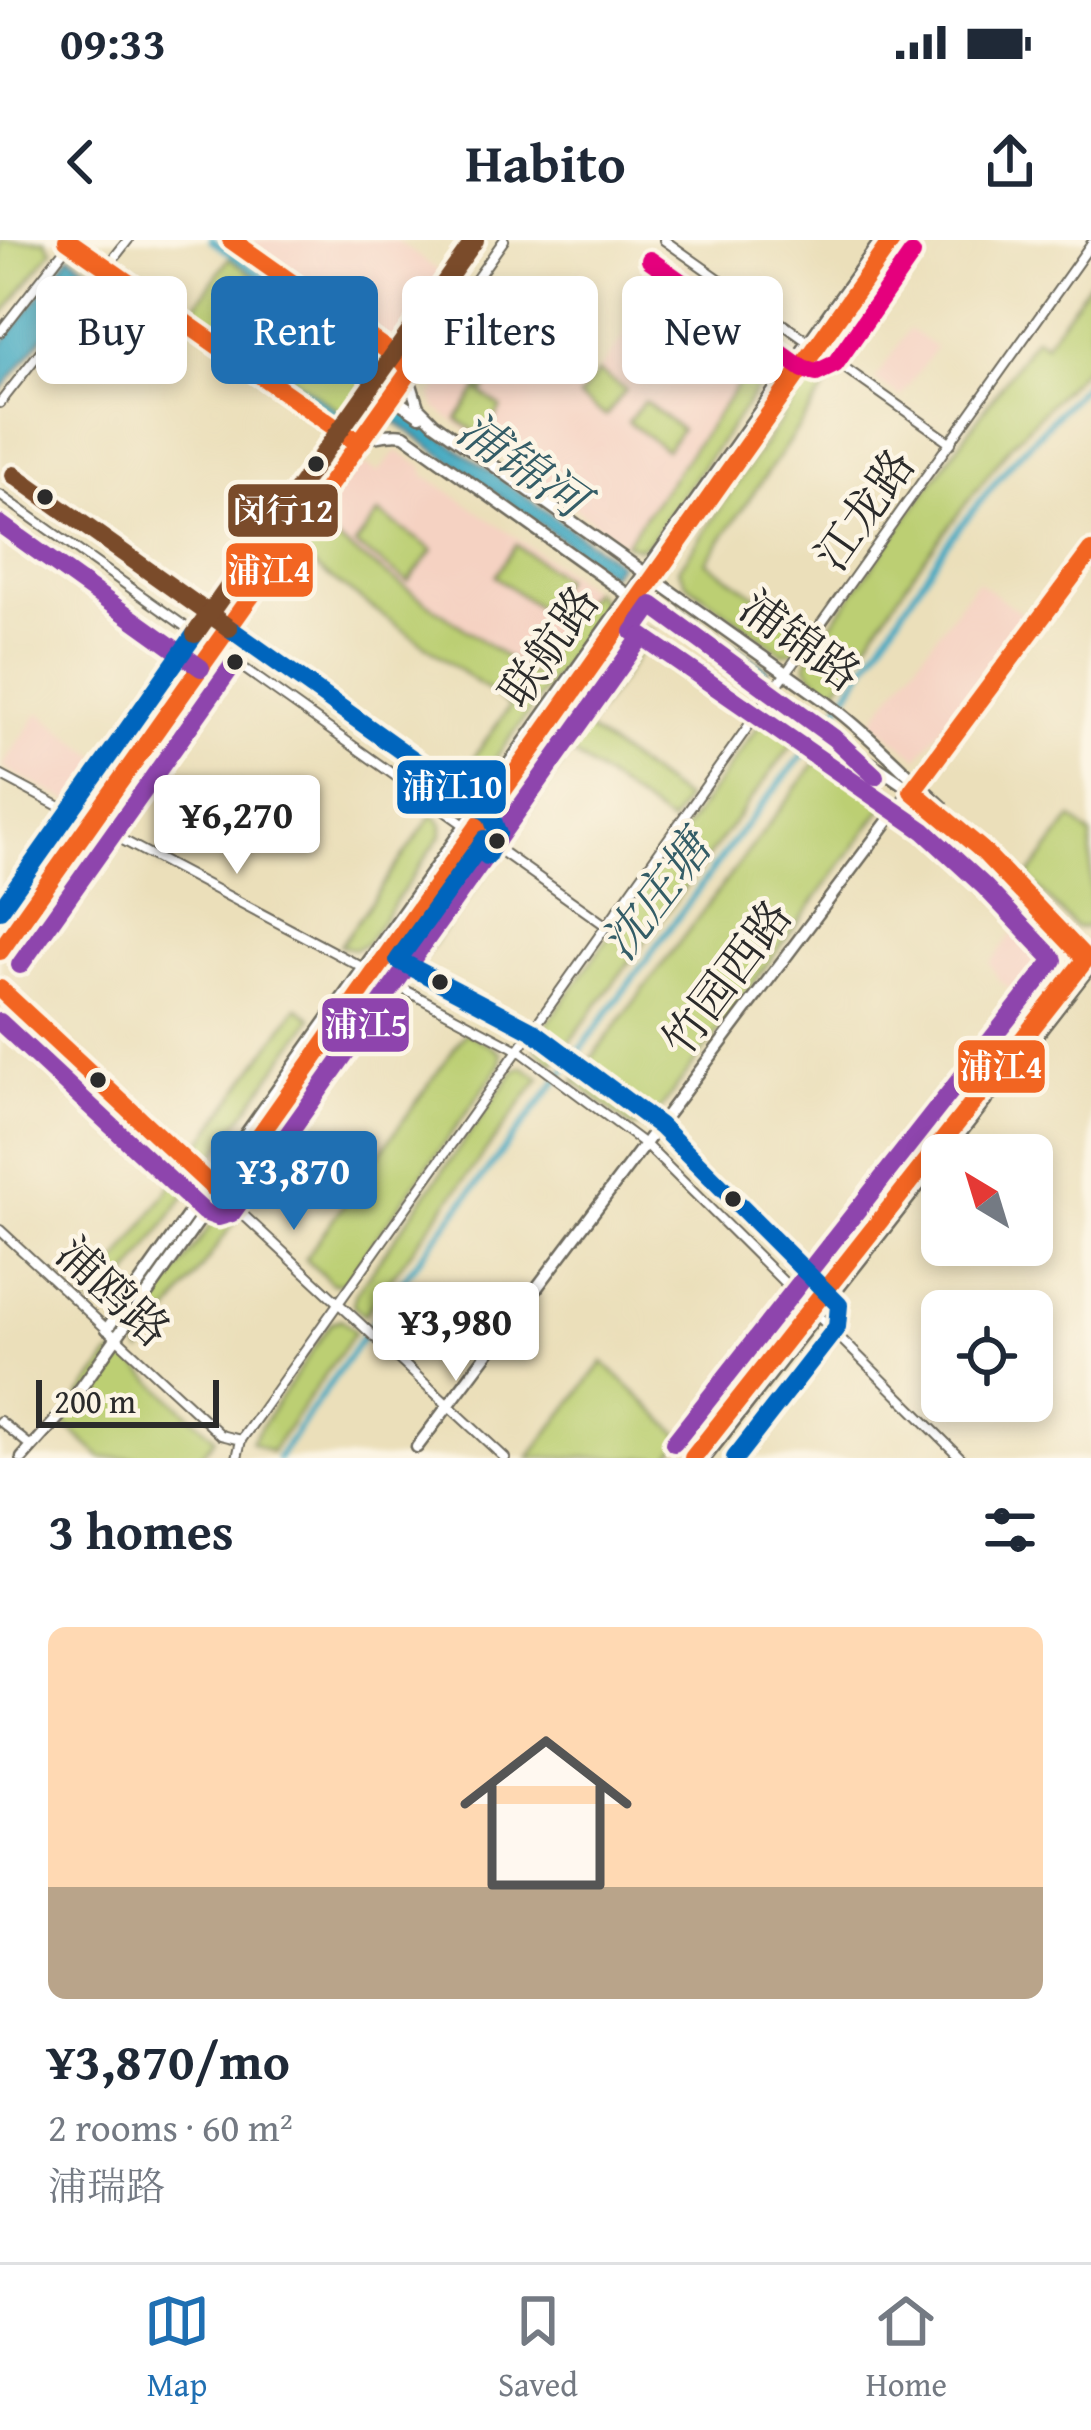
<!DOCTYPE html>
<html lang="en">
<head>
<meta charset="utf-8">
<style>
  body { margin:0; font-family:"Gentium Book Plus","Noto Serif SC",serif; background:#f6f6f7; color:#1f2937; height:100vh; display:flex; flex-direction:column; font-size:45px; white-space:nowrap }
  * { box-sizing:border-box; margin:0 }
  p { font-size:39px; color:#747a83 }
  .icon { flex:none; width:66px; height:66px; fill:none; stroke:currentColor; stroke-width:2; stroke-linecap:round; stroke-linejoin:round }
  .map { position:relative; height:1218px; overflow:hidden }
  .side { display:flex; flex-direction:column; background:#fff; flex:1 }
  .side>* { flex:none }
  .top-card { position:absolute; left:36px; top:36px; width:1020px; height:108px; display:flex; gap:24px }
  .needle { width:78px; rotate:322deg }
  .tools { position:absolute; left:921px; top:894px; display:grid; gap:24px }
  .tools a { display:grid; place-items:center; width:132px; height:132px; border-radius:18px; background:#fff; box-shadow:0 6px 18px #0003; font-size:60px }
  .scale { position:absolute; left:36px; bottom:30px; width:183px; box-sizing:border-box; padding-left:12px; border:6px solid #2b2b2b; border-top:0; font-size:33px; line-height:42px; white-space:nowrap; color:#2b2b2b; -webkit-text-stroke:9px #fcf5e5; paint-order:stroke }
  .price { position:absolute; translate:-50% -102px; padding:0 27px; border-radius:12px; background:#fff; color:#222; font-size:39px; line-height:78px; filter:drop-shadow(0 3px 6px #0008) }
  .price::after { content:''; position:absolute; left:50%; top:72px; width:36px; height:27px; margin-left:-18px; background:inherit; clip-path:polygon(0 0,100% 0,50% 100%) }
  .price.on { background:#1f6fb2; color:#fff }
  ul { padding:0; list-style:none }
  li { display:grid; align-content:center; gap:24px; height:636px; padding:0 48px }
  li span { display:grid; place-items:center; height:372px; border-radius:18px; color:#555 }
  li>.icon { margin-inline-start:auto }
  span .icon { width:216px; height:216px; fill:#fffc; stroke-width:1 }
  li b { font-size:51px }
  h2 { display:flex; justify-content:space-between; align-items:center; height:144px; padding:0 48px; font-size:51px }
  .tag { padding:0 42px; border-radius:18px; background:#fff; box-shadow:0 6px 18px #0003; font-size:42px; line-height:108px }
  .tag.on { background:#1f6fb2; color:#fff }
  .status { display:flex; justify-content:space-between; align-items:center; height:84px; padding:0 60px; background:#fff; direction:ltr }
  .status svg { height:33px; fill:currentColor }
  header { display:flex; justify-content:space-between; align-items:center; height:156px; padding:0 48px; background:#fff; font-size:54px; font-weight:600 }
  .dock { display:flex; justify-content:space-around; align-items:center; height:168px; border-top:3px solid #e0e1e3; background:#fff; font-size:33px; color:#747a83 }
  .dock a { display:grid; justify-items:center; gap:6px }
  .dock .on { color:#1f6fb2 }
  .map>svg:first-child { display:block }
</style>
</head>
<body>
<div class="status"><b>09:33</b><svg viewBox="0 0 49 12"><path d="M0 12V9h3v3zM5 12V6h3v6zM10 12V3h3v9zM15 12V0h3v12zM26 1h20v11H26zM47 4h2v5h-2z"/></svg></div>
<header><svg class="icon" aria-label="back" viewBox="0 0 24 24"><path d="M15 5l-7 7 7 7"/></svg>Habito<svg class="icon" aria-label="share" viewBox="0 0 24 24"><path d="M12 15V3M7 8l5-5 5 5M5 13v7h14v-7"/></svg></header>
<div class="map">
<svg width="1091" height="1218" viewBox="0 0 1091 1218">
  <rect width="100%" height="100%" fill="#fcf5e5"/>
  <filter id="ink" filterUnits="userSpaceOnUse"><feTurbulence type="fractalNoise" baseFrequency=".00833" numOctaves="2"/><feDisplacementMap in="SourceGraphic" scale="24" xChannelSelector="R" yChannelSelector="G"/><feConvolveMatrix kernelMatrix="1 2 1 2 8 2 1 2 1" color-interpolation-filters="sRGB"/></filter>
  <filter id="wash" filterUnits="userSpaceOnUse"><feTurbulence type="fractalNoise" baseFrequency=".004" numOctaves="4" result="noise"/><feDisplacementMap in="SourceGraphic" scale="48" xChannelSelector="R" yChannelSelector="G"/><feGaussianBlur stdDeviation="2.7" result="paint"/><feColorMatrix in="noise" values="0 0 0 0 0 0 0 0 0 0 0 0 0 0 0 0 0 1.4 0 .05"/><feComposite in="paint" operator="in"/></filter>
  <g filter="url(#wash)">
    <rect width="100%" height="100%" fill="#ebdfba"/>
    <g fill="#f5d2c2">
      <path d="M246,0H396L459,46L417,105L406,111Z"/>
      <path d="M677,23L776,92L625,304L435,168L432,156L445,137L432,122L476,56L591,142Z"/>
      <path d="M909,89L936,107L901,157L875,140Z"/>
      <path d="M397,211L423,227L425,235L592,350L532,435L314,284L356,226H368L378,232Z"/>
      <path d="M977,341L1026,377L918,518L872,481Z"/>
      <path d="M39,472L114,530L88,566H79L2,527Z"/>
      <path d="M1023,680L1057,714L1059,722L1027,763L998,739L990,723Z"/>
    </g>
    <g fill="#bccf73" stroke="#747d4f" stroke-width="3">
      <path d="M0,0H45L52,10L0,78Z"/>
      <path d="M229,18L384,128L349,178L194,68Z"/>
      <path d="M1091,40V121L1010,206L914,332L834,453L812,435L806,424L810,414L1035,98L1045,104Z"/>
      <path d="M718,62L753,87L737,110L702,85Z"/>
      <path d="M656,64L677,80L656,108L637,93Z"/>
      <path d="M776,92L786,102L783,113L650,301L640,308L625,304Z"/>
      <path d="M477,109L495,121L489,131L495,135L484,151L459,134Z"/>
      <path d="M823,126L836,133L706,322L808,390L792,412L783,413L686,343L679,329L814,131Z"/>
      <path d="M599,132L626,150L606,176L579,157Z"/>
      <path d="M477,150L501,167L485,199L457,179Z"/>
      <path d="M644,161L681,189L666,210L628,182Z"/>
      <path d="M379,273L433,310L408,342L355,305Z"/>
      <path d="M314,284L531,435L592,350L602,362L601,372L464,562L444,560L510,466L293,311Z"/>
      <path d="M516,305L563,339L540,369L495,336Z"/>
      <path d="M641,387L654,391L586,489L685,559L671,584L570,512L506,603L496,594L497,583L623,403Z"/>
      <path d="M770,477L779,478L800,494L553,824L536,808L539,795L761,482Z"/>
      <path d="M823,513L885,546L891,557L648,886L632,887L574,841Z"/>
      <path d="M433,574L442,584V594L366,704L354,709L340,706Z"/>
      <path d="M1072,578L1091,596V688L1075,687L1028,637Z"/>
      <path d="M479,612L496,619L406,740L397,732L400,720Z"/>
      <path d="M381,751L394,756L329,850L314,840L371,758Z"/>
      <path d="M297,767L312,778L214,916C207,923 199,923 192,916Z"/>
      <path d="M466,792L501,812V824L345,1042L333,1044L305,1019Z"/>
      <path d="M523,827L540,838L364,1075L353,1064L356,1053L514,831Z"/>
      <path d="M299,860L313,870L245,965L237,949Z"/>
      <path d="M181,932L189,940V950L109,1064L102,1067L89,1062Z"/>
      <path d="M223,976L235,981L142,1112L134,1099L137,1090L214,980Z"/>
      <path d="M341,1079L355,1092L271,1212L251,1202L331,1083Z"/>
      <path d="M121,1112L215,1198L199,1218H102L61,1181L110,1116Z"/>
      <path d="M603,1122L684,1199L668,1218H529Z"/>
    </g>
    <g fill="#41a8c1" stroke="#366a76" stroke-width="3">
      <path d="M70,15L94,32L0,152V106Z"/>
      <path d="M398,166L619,323L610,335L390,178Z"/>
      <path d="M671,361L768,429L760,442L663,373Z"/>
    </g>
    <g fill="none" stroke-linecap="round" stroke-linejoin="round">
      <g stroke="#41a8c1" stroke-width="6">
        <path d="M109,12L350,184L390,127L211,0"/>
        <path d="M758,432L829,482"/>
        <path d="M278,1218L397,1048L572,821L742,590L829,482L946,304L1012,222L1091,138"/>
      </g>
    </g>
  </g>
  <g filter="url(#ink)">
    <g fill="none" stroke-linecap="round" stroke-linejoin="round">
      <g stroke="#6e6a5d" stroke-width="12">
        <g id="street">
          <path d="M664,0L951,203"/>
          <path d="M0,92L71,1"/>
          <path d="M0,163L128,0"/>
          <path d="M0,255L608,687"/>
          <path d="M0,535L520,811L646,905L961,1218"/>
          <path d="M0,711L504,0"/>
          <path d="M0,749L505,1218"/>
          <path d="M0,990L221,1195L241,1200"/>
          <path d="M0,1181L32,1207"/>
          <path d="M237,1218L241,1200L1091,4"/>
        </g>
      </g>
      <g stroke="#6e6a5d" stroke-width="15">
        <g id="secondary">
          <path d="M67,0L347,196C366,203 384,191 404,195L837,504C938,555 1015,642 1091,724"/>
          <path d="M231,0L404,122L418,167L434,183L825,461C868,493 903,531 942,566"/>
          <path d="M390,160H396L420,176"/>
          <path d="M960,894L1091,726"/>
          <path d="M107,1089L881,0"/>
          <path d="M417,1207L1091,311"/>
          <path d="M22,1218L66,1169L892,0"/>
          <path d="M693,1218L1089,719"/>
          <path d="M705,1218L942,916"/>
        </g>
      </g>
      <use href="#street" stroke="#fff" stroke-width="8"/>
      <use href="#secondary" stroke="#fff" stroke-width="10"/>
      <g stroke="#fcf5e5" stroke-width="27">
        <g id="bus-1">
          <path d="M67,0L347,196L362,200"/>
          <path d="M0,711L410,131L404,122L231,0"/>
          <path d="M0,749L219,953L892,0"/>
          <path d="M693,1218L1086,719L982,610L912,551L1091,311"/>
        </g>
      </g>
      <g stroke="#fcf5e5" stroke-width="27">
        <g id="bus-2">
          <path d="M0,284L201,428"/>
          <path d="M633,392L652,365L834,498L875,536"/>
          <path d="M20,725L235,422"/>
          <path d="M0,782L204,972L218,977L232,973L642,396L924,591L984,646L1054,720L674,1203"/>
        </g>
      </g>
      <g stroke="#fcf5e5" stroke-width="27">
        <g id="bus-3">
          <path d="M229,388L491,575L498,594L487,616"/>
          <path d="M485,599L398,720L533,791L660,886L839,1065L837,1087L735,1218"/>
          <path d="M0,670L195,394"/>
        </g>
      </g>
      <g stroke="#fcf5e5" stroke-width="27">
        <g id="bus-4">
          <path d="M14,235L229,388"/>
          <path d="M195,394L475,0"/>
        </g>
      </g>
      <g stroke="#fcf5e5" stroke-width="27">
        <path id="bus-5" d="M650,20L803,129L816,133L835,124L912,14"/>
      </g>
      <use href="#bus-1" stroke="#f26522" stroke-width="18"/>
      <use href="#bus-2" stroke="#8e44ad" stroke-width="18"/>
      <use href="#bus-3" stroke="#0065bd" stroke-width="18"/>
      <use href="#bus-4" stroke="#7a4b2a" stroke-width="18"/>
      <use href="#bus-5" stroke="#e5007d" stroke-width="18"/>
    </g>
  </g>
  <g fill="#2b2b2b" stroke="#fcf5e5" stroke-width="4.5">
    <circle cx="316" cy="224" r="10"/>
    <circle cx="45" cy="257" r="10"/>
    <circle cx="235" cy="422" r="10"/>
    <circle cx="497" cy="601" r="10"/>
    <circle cx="440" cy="742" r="10"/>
    <circle cx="98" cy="840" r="10"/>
    <circle cx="733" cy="959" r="10"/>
  </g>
  <g text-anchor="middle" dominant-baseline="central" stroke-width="9" stroke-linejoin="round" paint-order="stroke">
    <g font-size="45" fill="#2b2b2b" stroke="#fcf5e5">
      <text transform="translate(864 269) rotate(-55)">江龙路</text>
      <text transform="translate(801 400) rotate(36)">浦锦路</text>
      <text transform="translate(548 406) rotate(-55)">联航路</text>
      <text transform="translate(726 737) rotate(-53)">竹园西路</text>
      <text transform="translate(114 1051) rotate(43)">浦鸥路</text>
    </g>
    <g font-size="48" font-style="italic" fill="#345d67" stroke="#fcf5e5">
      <text transform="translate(523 224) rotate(35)">浦锦河</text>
      <text transform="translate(655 655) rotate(-53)">沈庄塘</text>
    </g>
  </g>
  <g stroke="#fcf5e5" stroke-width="4.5">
    <rect x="226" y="242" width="114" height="57" rx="12" fill="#7a4b2a"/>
    <rect x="224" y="301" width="91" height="58" rx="12" fill="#f26522"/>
    <rect x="395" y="518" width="113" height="58" rx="12" fill="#0065bd"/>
    <rect x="320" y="756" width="91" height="58" rx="12" fill="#8e44ad"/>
    <rect x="956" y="798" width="91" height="57" rx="12" fill="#f26522"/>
  </g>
  <g font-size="33" text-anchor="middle" font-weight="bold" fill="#fff">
    <text x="283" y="282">闵行12</text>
    <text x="269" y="342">浦江4</text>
    <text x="452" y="558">浦江10</text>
    <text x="366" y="796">浦江5</text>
    <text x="1001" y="838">浦江4</text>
  </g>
</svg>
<div class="tools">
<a><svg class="needle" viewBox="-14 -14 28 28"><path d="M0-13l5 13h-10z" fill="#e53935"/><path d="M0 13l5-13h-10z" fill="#747a83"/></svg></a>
<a><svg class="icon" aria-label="locate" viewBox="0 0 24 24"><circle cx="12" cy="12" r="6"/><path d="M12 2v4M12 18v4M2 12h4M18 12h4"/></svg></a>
</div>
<div class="scale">200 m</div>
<b class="price" style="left:237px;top:637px">¥6,270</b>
<b class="price on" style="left:294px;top:993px">¥3,870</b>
<b class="price" style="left:456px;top:1144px">¥3,980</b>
<div class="top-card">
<a class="tag">Buy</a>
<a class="tag on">Rent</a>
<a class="tag">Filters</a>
<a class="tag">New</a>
</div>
</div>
<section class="side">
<h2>3 homes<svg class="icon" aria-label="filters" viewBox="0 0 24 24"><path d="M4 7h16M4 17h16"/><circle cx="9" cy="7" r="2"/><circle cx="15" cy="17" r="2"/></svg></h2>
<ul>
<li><span style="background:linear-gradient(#ffd9b3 70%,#b9a48a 0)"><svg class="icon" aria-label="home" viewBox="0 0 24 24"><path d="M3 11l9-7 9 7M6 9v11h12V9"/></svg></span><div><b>¥3,870/mo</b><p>2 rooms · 60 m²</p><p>浦瑞路</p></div></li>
</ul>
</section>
<nav class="dock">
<a class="on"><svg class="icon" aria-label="map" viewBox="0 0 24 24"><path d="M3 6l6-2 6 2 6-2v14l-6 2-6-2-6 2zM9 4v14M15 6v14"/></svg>Map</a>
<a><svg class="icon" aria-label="saved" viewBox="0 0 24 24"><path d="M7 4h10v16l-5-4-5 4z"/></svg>Saved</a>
<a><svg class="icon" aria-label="home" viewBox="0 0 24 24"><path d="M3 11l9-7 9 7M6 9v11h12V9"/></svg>Home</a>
</nav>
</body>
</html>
